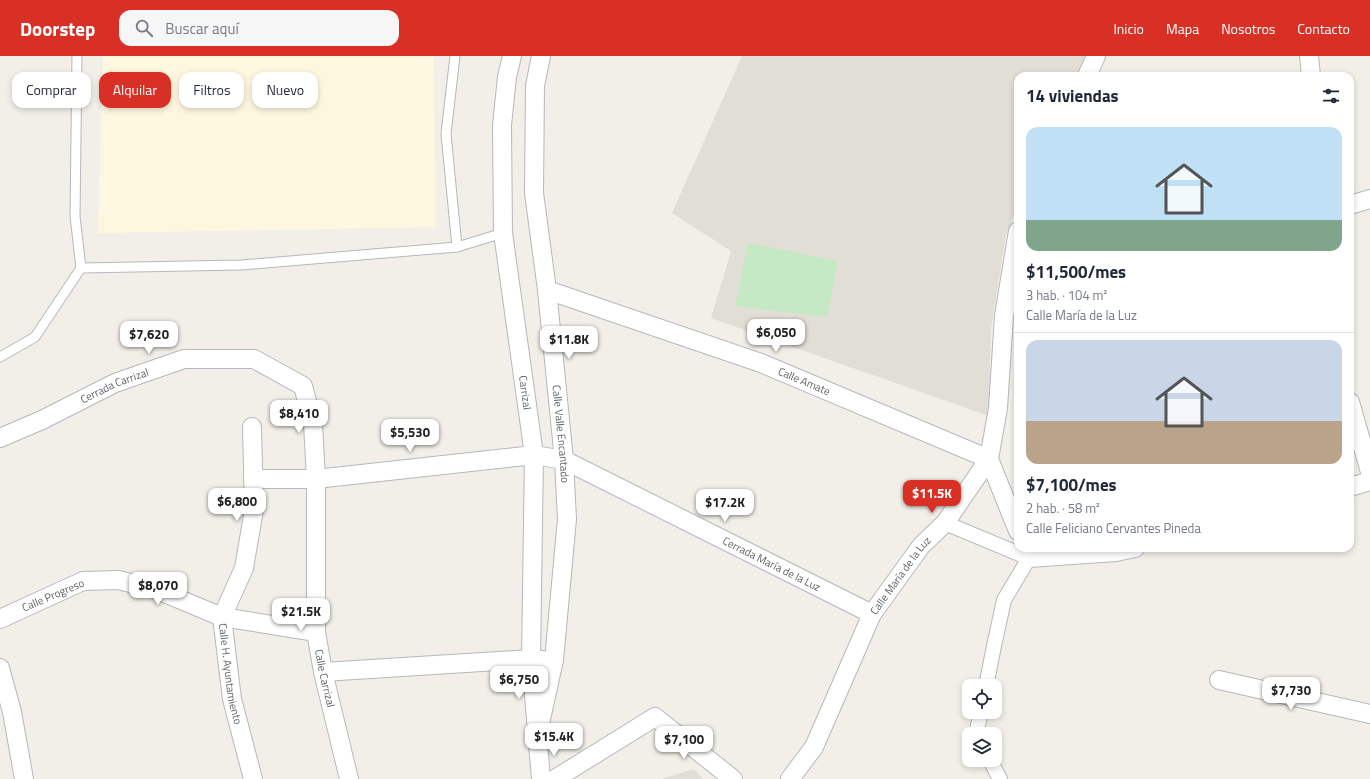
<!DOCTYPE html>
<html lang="es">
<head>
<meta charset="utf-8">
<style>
  body { margin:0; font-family:"Titillium Web",sans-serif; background:#f6f6f7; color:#1f2937; height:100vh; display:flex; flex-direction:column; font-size:15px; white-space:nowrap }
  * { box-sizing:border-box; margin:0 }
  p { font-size:13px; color:#747a83 }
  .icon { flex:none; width:22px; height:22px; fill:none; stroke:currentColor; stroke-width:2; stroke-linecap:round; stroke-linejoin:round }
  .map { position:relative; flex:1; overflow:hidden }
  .panel { position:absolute; left:1014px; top:16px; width:340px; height:480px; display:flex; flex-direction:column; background:#fff; border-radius:12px; box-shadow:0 2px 6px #0003 }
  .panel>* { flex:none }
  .top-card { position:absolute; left:12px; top:16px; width:380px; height:36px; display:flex; gap:8px }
  .buttons { position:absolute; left:962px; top:623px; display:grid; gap:8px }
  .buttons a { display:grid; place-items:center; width:40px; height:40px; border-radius:8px; background:#fff; box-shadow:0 2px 6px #0003; font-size:20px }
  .price { position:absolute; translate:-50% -34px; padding:0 9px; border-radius:8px; background:#fff; color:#222; font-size:13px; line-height:26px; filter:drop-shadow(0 1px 2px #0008) }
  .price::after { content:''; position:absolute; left:50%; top:24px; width:12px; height:9px; margin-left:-6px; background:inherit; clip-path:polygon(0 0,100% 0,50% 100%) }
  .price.current { background:#d93025; color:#fff }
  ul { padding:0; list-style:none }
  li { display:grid; align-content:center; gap:8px; height:212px; padding:0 12px }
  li+li { border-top:1px solid #e0e1e3 }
  li span { display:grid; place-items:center; height:124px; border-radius:12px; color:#555 }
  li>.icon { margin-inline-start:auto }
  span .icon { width:72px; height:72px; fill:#fffc; stroke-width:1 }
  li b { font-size:17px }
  h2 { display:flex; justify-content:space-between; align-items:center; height:48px; padding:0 12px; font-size:17px }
  .pill { padding:0 14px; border-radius:12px; background:#fff; box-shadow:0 2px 6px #0003; font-size:14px; line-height:36px }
  .pill.current { background:#d93025; color:#fff }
  header { display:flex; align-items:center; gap:24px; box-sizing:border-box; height:56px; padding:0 20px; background:#d93025; color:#fff }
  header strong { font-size:19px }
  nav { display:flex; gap:22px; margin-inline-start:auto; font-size:14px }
  .search { width:280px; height:36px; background:#f6f6f7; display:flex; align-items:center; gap:10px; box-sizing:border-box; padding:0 14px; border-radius:12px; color:#747a83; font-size:15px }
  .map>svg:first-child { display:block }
</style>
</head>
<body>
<header>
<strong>Doorstep</strong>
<div class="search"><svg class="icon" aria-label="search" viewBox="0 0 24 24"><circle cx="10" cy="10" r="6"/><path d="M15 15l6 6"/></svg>Buscar aquí</div>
<nav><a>Inicio</a><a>Mapa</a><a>Nosotros</a><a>Contacto</a></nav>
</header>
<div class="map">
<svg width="1370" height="723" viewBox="0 0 1370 723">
  <rect width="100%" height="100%" fill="#f1efe8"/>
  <path fill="#fef7e0" d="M103,0H434L435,171L98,177Z"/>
  <g fill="#e1ded6">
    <path d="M742,0H1085L1077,20H1018V149L1006,179L991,273L989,360L711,262L731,195L672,157Z"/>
    <path d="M694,713L703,723H661Z"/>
  </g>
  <path fill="#c5e8c5" d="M748,187L838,205L827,261L735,250Z"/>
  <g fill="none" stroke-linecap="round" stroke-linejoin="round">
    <g stroke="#b5b8bc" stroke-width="11">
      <g id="service">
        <path d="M77,0L75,160L81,212L241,209L457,191L503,177"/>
        <path d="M455,0L446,78L457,191"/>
        <path d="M0,301L35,281L81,212"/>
      </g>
    </g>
    <g stroke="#b5b8bc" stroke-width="16">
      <g id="pedestrian">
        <path d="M945,467L1029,502L1004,544L994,590L986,630"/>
        <path d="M976,678L981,656"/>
        <path d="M990,704L1000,723"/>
      </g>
    </g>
    <g stroke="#b5b8bc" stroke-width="20">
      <g id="minor">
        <path id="s1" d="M512,0L507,21L502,69L503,177L534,399L531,603L541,723"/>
        <path id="s2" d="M541,0L535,30L534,137L547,234L564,404L567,463L554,604L541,663"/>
        <path d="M1309,0L1311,20"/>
        <path d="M1087,20L1096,0"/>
        <path d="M1350,149L1370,143"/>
        <path id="s3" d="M547,234L761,307L989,403L1018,475"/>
        <path d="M1350,346L1370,416"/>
        <path id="s4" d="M252,371L254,454L244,512L222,561L232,643L253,723"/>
        <path id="s5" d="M0,382L42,364L115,327L184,303H254L303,330L313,368L316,423V576L323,616L349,723"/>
        <path id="s6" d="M253,423H316L534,399L564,404L872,558"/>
        <path d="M1350,431L1370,425"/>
        <path d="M1025,492L1029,502L1116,496L1135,492"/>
        <path d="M0,563L83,525L118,524L155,533L222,561L316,576"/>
        <path d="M0,612L12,656L24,723"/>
        <path d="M323,616L531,603L543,604"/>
        <path d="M1219,624L1370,658"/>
        <path d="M555,723L655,661L733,723"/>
        <path id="s7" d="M790,723L814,691L872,558L921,490L945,467L989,403L998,352L1004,260L1018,175"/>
      </g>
    </g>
    <use href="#service" stroke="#fff" stroke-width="9"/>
    <use href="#pedestrian" stroke="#fff" stroke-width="14"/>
    <use href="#minor" stroke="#fff" stroke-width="18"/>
  </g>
  <g text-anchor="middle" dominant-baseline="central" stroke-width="3.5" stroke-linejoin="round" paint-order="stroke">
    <g font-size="11" fill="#5f6368" stroke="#fff">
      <text stroke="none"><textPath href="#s3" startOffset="273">Calle Amate</textPath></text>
      <text stroke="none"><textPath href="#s5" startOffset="126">Cerrada Carrizal</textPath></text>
      <text stroke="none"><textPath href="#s1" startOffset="339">Carrizal</textPath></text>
      <text stroke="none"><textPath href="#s2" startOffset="380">Calle Valle Encantado</textPath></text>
      <text stroke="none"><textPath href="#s6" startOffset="545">Cerrada María de la Luz</textPath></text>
      <text stroke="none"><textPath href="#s7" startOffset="233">Calle María de la Luz</textPath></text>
      <text transform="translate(53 539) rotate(-23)">Calle Progreso</text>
      <text stroke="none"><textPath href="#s4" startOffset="253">Calle H. Ayuntamiento</textPath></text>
      <text stroke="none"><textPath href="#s5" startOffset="621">Calle Carrizal</textPath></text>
    </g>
  </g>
</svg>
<div class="buttons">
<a><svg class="icon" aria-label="locate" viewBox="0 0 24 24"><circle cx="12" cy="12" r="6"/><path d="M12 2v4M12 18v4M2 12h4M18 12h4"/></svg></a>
<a><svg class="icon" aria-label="layers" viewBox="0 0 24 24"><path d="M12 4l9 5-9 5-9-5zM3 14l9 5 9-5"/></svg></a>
</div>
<b class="price" style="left:776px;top:297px">$6,050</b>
<b class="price" style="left:149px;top:299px">$7,620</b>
<b class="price" style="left:569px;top:304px">$11.8K</b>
<b class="price" style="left:299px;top:378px">$8,410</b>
<b class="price" style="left:410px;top:397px">$5,530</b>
<b class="price current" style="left:932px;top:458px">$11.5K</b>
<b class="price" style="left:237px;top:466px">$6,800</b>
<b class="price" style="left:725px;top:467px">$17.2K</b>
<b class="price" style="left:158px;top:550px">$8,070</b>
<b class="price" style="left:301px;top:576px">$21.5K</b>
<b class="price" style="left:519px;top:644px">$6,750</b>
<b class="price" style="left:1291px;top:655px">$7,730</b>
<b class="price" style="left:554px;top:701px">$15.4K</b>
<b class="price" style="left:684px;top:704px">$7,100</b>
<div class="top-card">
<a class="pill">Comprar</a>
<a class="pill current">Alquilar</a>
<a class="pill">Filtros</a>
<a class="pill">Nuevo</a>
</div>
<section class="panel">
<h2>14 viviendas<svg class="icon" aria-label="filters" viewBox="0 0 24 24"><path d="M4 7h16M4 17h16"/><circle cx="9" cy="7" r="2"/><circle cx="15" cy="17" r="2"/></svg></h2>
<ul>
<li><span style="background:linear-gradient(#bfe0f5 75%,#7fa58c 0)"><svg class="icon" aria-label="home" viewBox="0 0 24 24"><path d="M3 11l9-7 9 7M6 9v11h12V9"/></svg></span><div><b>$11,500/mes</b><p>3 hab. · 104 m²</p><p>Calle María de la Luz</p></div></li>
<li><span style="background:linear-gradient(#c9d6e8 65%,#b9a48a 0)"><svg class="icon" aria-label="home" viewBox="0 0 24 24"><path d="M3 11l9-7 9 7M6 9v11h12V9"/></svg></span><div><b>$7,100/mes</b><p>2 hab. · 58 m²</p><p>Calle Feliciano Cervantes Pineda</p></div></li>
</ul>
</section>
</div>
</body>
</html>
